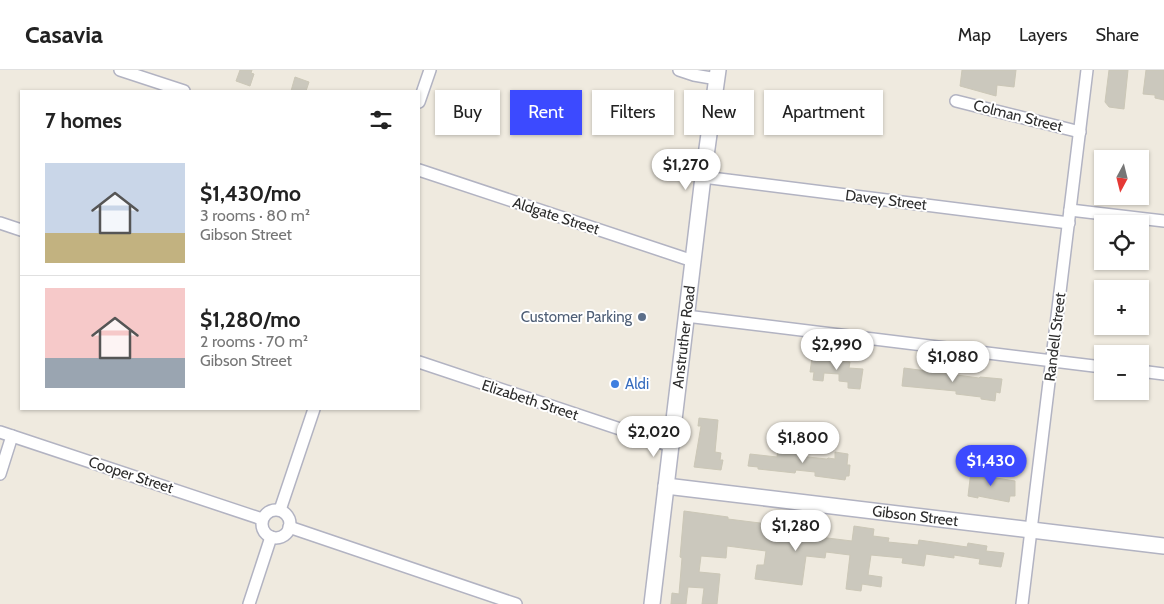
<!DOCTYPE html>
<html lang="en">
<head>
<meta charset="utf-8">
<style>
  body { margin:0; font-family:Cabin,sans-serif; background:#f6f6f6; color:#222; height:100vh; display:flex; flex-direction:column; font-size:19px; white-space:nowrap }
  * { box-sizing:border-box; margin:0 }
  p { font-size:16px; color:#767676 }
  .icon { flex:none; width:28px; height:28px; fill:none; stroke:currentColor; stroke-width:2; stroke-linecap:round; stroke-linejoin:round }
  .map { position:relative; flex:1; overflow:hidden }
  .details { position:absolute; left:20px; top:20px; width:400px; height:320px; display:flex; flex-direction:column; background:#fff; border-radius:0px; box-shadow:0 1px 4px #0004 }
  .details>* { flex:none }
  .guide { position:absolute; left:435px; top:20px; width:475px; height:45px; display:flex; gap:10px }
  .needle { width:32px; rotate:187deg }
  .buttons { position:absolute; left:1094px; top:80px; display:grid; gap:10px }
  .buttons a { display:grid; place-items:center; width:55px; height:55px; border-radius:0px; background:#fff; box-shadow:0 1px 4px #0004; font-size:25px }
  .price { position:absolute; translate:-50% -42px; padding:0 11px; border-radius:18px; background:#fff; color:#222; font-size:16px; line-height:32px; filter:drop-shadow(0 1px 2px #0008) }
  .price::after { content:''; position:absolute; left:50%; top:30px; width:15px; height:11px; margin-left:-8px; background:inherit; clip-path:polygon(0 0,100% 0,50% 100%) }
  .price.on { background:#3c4aff; color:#fff }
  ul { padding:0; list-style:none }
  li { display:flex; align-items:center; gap:15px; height:125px; padding:0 25px }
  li+li { border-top:1px solid #e0e0e0 }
  li span { display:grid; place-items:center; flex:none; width:140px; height:100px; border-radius:0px; color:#555 }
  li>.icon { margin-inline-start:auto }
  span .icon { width:60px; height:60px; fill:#fffc; stroke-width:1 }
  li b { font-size:21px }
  h2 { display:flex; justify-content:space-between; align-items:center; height:60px; padding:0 25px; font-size:21px }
  .chip { padding:0 18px; border-radius:0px; background:#fff; box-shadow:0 1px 4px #0004; font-size:18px; line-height:45px }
  .chip.on { background:#3c4aff; color:#fff }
  header { display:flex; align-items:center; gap:30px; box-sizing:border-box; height:70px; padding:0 25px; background:#fff; border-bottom:1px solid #e0e0e0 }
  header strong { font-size:24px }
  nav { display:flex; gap:28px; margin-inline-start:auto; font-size:18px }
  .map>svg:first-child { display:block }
</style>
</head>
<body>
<header>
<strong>Casavia</strong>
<nav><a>Map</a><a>Layers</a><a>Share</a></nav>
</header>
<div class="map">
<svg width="1164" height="534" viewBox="0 0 1164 534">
  <rect width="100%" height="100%" fill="#efeadf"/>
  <g fill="#cbc8bd" stroke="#cbc7b7">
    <path d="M240,0H252L251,3L254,4L250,16L236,11Z"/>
    <path d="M962,0H1016L1014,17L997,15L996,26L960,16Z"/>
    <path d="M1109,0H1128L1124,39L1109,37L1105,32Z"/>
    <path d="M1146,0H1164V30L1155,28V25L1143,24Z"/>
    <path d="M295,7L309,12L306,21H291Z"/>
    <path d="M816,286L825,287L824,290L850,292L849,298L863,299L860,319L848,318V312L839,311V304L824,303L823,311L813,310L814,302H810L812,288L816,289Z"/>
    <path d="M904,298L979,308L980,307L1002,309L1000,323L996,322L995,331L981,329V327L956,324V321L902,316Z"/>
    <path d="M699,348L718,350L715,382L721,383L720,390H723L721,400L694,397L701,356H698Z"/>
    <path d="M778,378L798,380V386L827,389L828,388L835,389V382L848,384L847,395H850L849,406H846L845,410L815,406V402L796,400L795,403L758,399V397L748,396L750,384L777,387Z"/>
    <path d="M971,401L990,404V407L1015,411V426H1010L1009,432L978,426V428L968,426Z"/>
    <path d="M684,441L728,447V449L768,454V452L790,453V450L813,453L811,466L852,471L854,456L874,459L873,466L889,468L888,472L918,475L919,470L967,477L968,473L987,476L986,481L1004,483L1001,497L979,494L980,489L954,485V488L926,484L924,496L902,493L903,488L871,485L868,505L882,507L881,517L862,514L861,521L846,519L850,485L826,482L825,488L806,486L802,515L755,509L757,495H764L766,481L727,476L726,488L701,486L699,502L720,504L717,534H702L704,518L688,517L686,534H671L672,523L679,524L682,488L680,487Z"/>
  </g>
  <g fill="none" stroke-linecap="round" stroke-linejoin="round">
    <g stroke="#b2b3c2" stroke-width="14">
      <g id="street">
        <path d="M120,0L184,21"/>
        <path d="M679,0L694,5L717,9"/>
        <path d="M956,31L1080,62"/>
        <path d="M419,32L430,0"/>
        <path d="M419,100L693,191"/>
        <path d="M703,107L1069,153"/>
        <path d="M1070,140L1164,151"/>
        <path d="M0,153L21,160"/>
        <path d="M686,246L1102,297"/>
        <path d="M419,292L671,376"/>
        <path d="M1140,301L1164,304"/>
        <path d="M0,362L262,449"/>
        <path d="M0,404L12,366"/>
        <circle cx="276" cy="454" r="14"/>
        <path d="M280,440L314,339"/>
        <path d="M289,457L516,534"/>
        <path d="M249,534L271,467"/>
        <path d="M1022,534L1087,0"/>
      </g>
    </g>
    <g stroke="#b2b3c2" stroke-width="18">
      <g id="secondary">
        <path id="s1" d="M666,416L1164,476"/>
        <path id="s2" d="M652,534L703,107L718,0"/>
      </g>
    </g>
    <use href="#street" stroke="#fff" stroke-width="11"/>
    <use href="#secondary" stroke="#fff" stroke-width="15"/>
  </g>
  <circle fill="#5c6f8a" stroke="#fff" stroke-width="2" cx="642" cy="247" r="5"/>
  <circle fill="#3f7fe0" stroke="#fff" stroke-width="2" cx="615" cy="314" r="5"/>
  <g text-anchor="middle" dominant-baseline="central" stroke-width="4" stroke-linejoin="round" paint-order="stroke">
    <g font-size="15" fill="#2d2d2d" stroke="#fff">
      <text transform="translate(1018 46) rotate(14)">Colman Street</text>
      <text transform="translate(886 130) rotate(7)">Davey Street</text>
      <text transform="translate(556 146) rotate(18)">Aldgate Street</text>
      <text stroke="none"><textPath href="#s2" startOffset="269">Anstruther Road</textPath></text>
      <text transform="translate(1055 267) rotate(-83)">Randell Street</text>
      <text transform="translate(530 330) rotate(18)">Elizabeth Street</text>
      <text transform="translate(131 405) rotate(18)">Cooper Street</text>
      <text stroke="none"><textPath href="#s1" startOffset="251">Gibson Street</textPath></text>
    </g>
    <g font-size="15" fill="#4e5e75" stroke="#fff" text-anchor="end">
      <text x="632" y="247">Customer Parking</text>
    </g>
    <g font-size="15" fill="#366cbe" stroke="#fff" text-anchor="start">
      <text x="625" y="314">Aldi</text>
    </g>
  </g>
</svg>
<div class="buttons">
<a><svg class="needle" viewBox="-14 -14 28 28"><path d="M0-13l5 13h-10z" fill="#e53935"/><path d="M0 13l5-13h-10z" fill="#767676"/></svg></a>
<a><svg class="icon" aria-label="locate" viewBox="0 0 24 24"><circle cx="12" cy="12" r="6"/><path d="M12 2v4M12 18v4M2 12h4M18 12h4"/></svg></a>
<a>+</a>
<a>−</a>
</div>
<b class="price" style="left:686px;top:121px">$1,270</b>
<b class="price" style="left:837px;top:301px">$2,990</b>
<b class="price" style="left:953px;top:313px">$1,080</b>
<b class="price" style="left:654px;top:388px">$2,020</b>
<b class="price" style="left:803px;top:394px">$1,800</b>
<b class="price on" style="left:991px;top:417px">$1,430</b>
<b class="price" style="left:796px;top:482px">$1,280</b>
<div class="guide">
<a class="chip">Buy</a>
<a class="chip on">Rent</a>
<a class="chip">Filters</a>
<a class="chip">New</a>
<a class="chip">Apartment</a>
</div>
<section class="details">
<h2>7 homes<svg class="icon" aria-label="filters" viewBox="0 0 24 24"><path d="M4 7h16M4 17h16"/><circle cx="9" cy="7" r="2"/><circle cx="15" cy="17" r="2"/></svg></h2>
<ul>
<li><span style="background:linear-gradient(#c9d6e8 70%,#c2b280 0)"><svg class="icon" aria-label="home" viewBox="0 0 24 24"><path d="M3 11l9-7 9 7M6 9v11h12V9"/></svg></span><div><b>$1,430/mo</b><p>3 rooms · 80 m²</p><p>Gibson Street</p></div></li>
<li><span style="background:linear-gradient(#f6c9c9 70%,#9aa5b1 0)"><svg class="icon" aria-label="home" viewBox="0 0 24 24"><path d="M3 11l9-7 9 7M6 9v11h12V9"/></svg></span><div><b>$1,280/mo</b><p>2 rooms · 70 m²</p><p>Gibson Street</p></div></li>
</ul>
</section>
</div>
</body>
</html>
